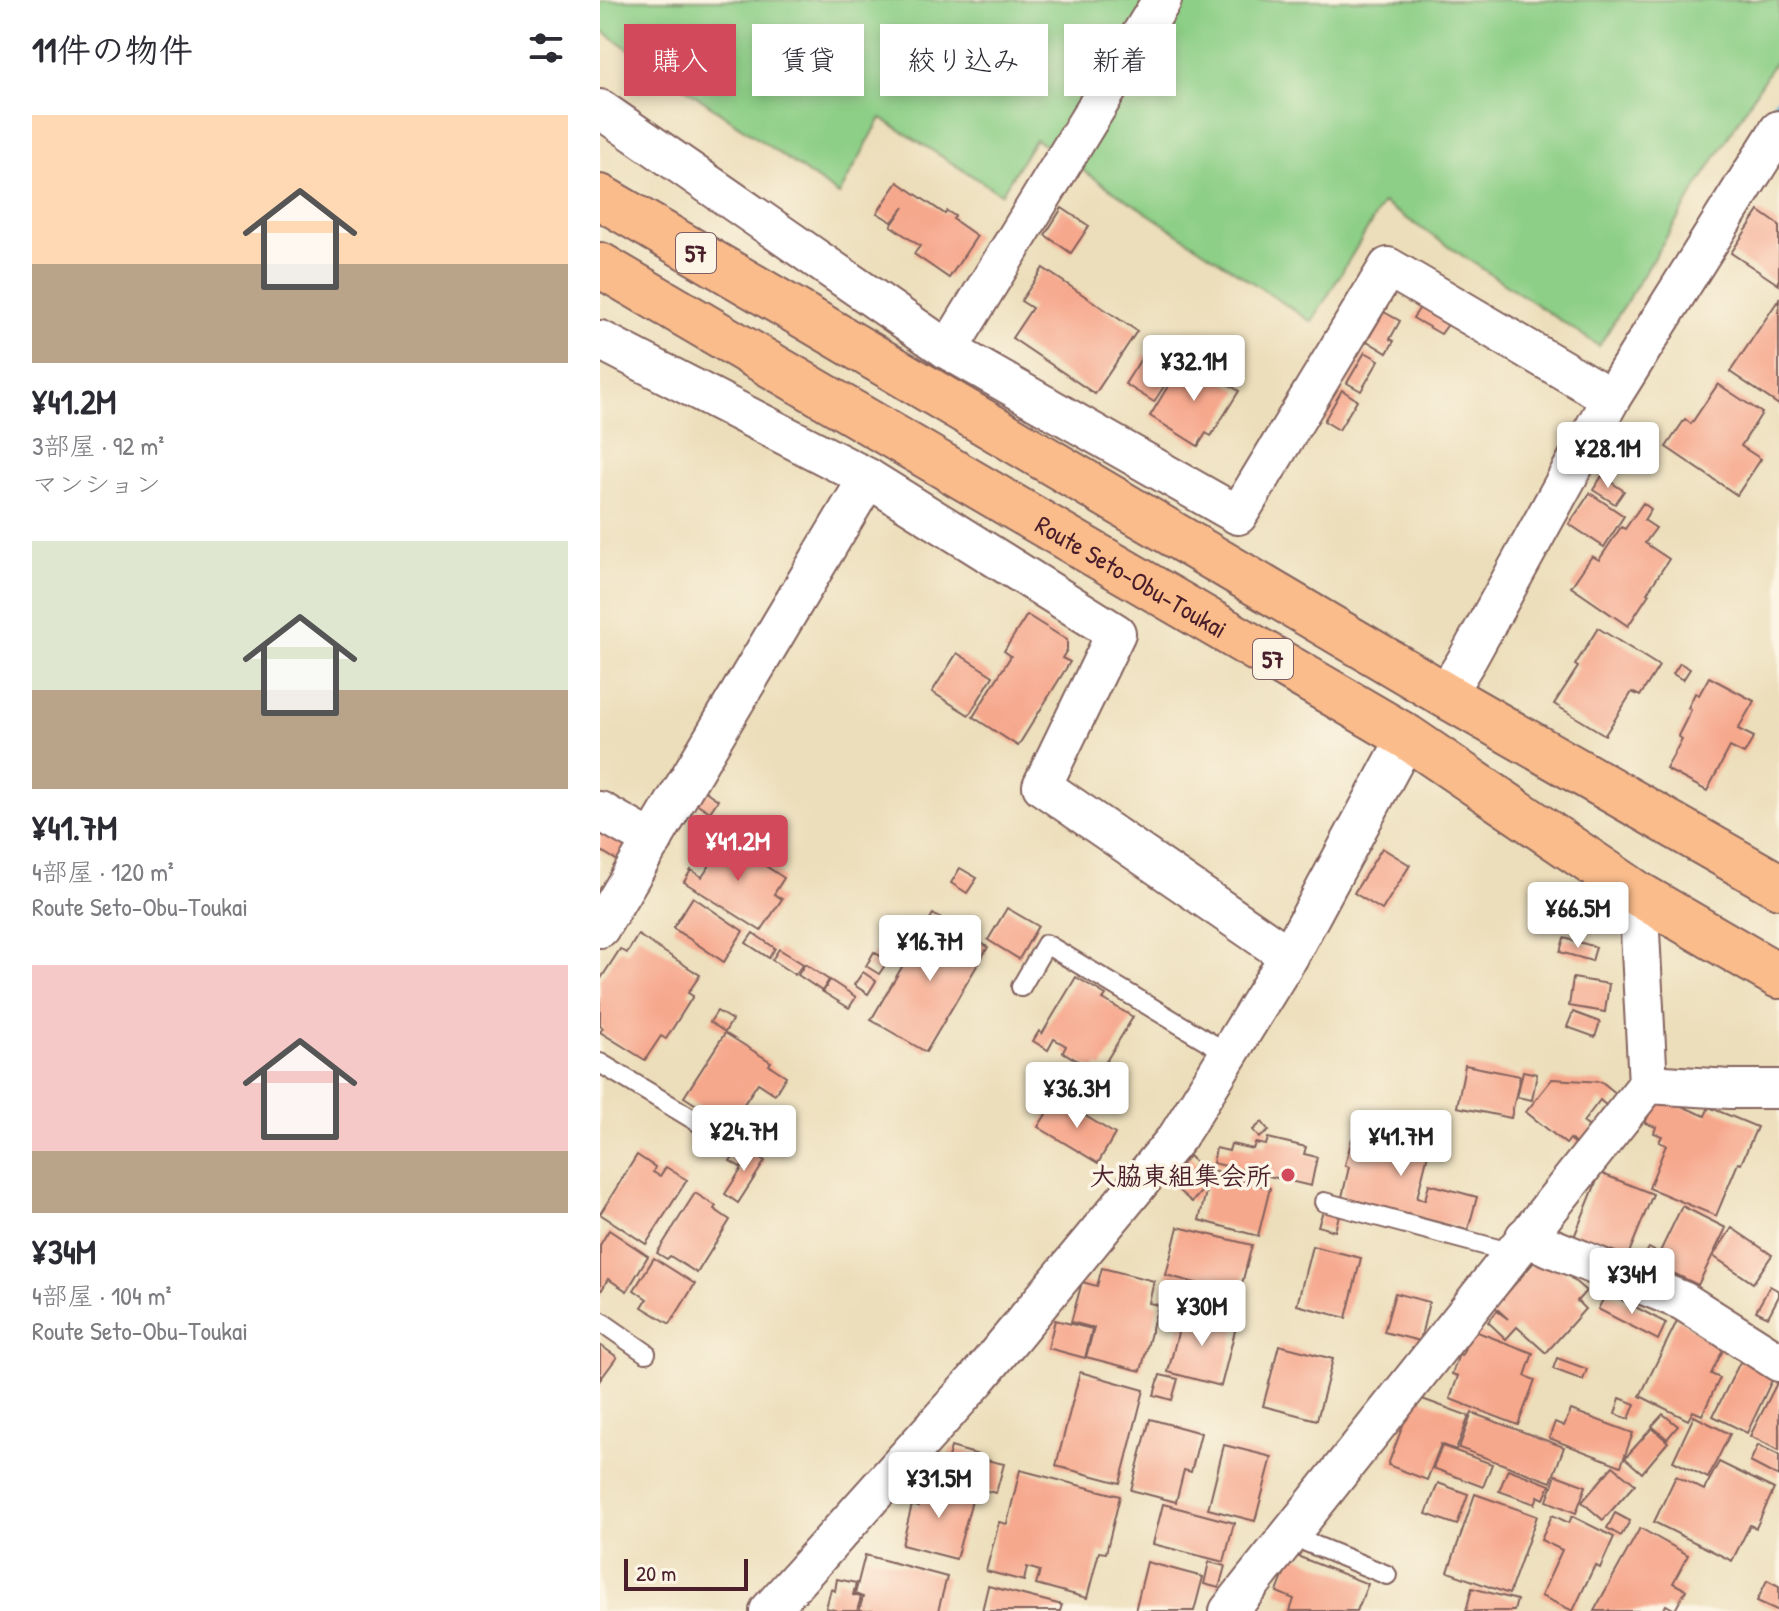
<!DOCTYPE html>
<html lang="ja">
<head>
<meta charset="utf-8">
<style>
  body { margin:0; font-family:"Patrick Hand","Klee One",sans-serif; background:#f7f7f7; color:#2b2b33; height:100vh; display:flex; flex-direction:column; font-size:30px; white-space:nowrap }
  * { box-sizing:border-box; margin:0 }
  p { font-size:26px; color:#7c7c81 }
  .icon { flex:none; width:44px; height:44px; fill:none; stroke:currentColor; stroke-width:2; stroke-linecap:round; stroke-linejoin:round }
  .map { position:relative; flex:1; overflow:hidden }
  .panel { display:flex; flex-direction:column; background:#fff; width:600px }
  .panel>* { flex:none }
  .top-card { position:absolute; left:24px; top:24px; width:760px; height:72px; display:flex; gap:16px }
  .scale { position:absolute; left:24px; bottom:20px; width:124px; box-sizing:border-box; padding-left:8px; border:4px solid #4a1f2b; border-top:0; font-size:22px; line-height:28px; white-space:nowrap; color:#4a1f2b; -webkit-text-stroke:6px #fcf5e5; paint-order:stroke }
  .price { position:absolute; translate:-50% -68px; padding:0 18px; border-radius:8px; background:#fff; color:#222; font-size:26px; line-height:52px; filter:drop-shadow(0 2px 4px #0008) }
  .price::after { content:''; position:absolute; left:50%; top:48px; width:24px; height:18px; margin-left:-12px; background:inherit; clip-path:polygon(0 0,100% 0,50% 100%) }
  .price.active { background:#d1495b; color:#fff }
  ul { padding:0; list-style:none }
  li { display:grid; align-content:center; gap:16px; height:424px; padding:0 32px }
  li span { display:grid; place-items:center; height:248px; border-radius:0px; color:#555 }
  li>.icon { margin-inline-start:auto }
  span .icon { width:144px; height:144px; fill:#fffc; stroke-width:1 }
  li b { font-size:34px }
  h2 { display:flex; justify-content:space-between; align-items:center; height:96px; padding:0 32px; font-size:34px }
  .chip { padding:0 28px; border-radius:0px; background:#fff; box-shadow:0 4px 12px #0003; font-size:28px; line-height:72px }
  .chip.active { background:#d1495b; color:#fff }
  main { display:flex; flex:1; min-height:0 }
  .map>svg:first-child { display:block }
</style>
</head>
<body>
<main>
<section class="panel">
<h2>11件の物件<svg class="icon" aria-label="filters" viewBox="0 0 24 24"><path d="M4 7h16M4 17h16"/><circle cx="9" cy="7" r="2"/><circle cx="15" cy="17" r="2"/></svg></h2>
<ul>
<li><span style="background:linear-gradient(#ffd9b3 60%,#b9a48a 0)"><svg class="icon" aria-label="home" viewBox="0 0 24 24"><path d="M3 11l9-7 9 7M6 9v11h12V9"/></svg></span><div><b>¥41.2M</b><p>3部屋 · 92 m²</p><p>マンション</p></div></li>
<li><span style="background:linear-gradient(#dfe7d0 60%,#b9a48a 0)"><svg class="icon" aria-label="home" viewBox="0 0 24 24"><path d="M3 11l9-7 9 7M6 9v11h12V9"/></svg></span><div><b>¥41.7M</b><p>4部屋 · 120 m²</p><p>Route Seto-Obu-Toukai</p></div></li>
<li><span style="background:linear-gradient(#f6c9c9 75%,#b9a48a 0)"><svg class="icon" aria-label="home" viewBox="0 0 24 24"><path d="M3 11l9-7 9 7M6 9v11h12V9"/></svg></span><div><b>¥34M</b><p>4部屋 · 104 m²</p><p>Route Seto-Obu-Toukai</p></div></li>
</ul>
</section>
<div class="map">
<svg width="1179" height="1611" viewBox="0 0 1179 1611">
  <rect width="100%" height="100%" fill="#fcf5e5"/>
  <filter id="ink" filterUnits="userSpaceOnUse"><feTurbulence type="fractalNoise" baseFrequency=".0125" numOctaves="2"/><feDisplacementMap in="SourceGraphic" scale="16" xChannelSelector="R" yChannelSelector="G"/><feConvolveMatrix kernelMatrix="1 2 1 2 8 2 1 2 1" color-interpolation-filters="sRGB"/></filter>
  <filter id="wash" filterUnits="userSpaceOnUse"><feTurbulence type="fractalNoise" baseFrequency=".006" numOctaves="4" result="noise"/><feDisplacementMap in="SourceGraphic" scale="32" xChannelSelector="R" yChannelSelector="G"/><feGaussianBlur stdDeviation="1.8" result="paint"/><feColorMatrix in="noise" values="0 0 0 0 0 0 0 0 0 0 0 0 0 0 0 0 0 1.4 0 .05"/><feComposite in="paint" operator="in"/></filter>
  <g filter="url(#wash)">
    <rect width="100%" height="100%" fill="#ecdeba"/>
    <path fill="#8dcf87" stroke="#6c7759" stroke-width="2" d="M3,0H1179V55L999,346L783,203L712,322L435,139L401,194L281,118L239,195L0,29V3Z"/>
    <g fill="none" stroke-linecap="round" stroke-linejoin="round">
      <path stroke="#5bb2d8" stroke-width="12" d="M1166,123L1179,103"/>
    </g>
    <g id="blocks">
      <g fill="#f6a88d">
        <path d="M298,182L345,214L347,211L355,216L353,219L377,236L349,278L314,254L320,246L291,226L304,207L292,222L277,213Z"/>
        <path d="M462,208L489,226L471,253L445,235Z"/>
        <path d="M1159,211L1179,225V285L1131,253Z"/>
        <path d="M443,268L537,331L495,394L412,338L432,308L421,301Z"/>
        <path d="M1179,299V405L1130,372Z"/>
        <path d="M821,306L849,323L841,334L813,318Z"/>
        <path d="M784,312L800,321L790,339L794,341L787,353L767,341Z"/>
        <path d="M765,352L779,360L761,391L747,383Z"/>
        <path d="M544,354L573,372L554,402L525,384Z"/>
        <path d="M585,358L639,391L611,436L606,433L598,446L550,416Z"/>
        <path d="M1118,384L1162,413L1141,446L1161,459L1137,495L1066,447L1085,419L1091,424Z"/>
        <path d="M742,390L757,400L739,430L724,421Z"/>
        <path d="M1002,476L1024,491L1015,504L993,490Z"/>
        <path d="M990,493L1024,516L1004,547L969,524Z"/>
        <path d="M1043,503L1051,509L1044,520L1056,528L1045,543L1069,559L1047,593L1049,594L1028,626L971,587L992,556L999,560L1021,527L1025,529Z"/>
        <path d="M427,615L467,640V650L462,658L470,662L418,746L373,717L411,656L404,651Z"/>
        <path d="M998,628L1059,666L1040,696L1032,692L1005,735L954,704L978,667L975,665Z"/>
        <path d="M357,653L393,676L369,715L332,692Z"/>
        <path d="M1080,663L1090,669L1083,680L1073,674Z"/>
        <path d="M1109,677L1154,701L1138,729L1154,737L1144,754L1130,747L1107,791L1066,769L1082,739L1078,736L1091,710L1088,708L1095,693L1099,695Z"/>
        <path d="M105,791L118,800L110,812L96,803Z"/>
        <path d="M0,829L27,846L18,861L0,850Z"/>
        <path d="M117,834L184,878L174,894L182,899L161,931L84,882L91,870L102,877L112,862L103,856Z"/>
        <path d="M782,848L810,865L782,910L754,893Z"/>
        <path d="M360,868L377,878L367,893L351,883Z"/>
        <path d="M93,897L143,931L124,962L73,928Z"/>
        <path d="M407,908L438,926L419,959L388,940Z"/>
        <path d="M333,914L388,947L326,1052L271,1020Z"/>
        <path d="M153,933L175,948L169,958L146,943Z"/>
        <path d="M38,935L100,975L88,993L93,996L66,1039L61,1036L45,1060L0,1032L3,1028L0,1026V980L20,949L27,953Z"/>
        <path d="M964,938L996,947L992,961L960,952Z"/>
        <path d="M179,949L203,964L195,975L172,960Z"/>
        <path d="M274,952L288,961L279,974L266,966Z"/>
        <path d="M205,964L229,980L222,991L198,975Z"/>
        <path d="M263,972L276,981L268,994L254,985Z"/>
        <path d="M476,977L506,995L503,999L533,1017L502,1068L498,1065L495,1071L463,1052L466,1046L454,1039L448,1050L433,1041L439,1031L442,1034Z"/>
        <path d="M973,978L1009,984L1005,1012L969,1006Z"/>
        <path d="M230,980L256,997L249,1008L223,992Z"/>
        <path d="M117,1011L132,1020L125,1032L110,1022Z"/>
        <path d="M973,1012L1000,1022L995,1037L967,1027Z"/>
        <path d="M125,1033L171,1062L169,1065L186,1076L175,1094L158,1083L144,1104L153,1109L139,1132L84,1097Z"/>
        <path d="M865,1065L920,1076L911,1118L857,1107Z"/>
        <path d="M923,1071L937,1074L932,1100L917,1097Z"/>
        <path d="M952,1079L1002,1082L1018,1095L1008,1107L1000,1100L983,1122L993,1130L979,1147L970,1139L966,1144L926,1112Z"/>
        <path d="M1057,1096L1105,1116L1109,1107L1157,1127L1141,1164L1138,1163L1116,1216L1049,1188L1066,1145L1059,1142L1062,1136L1054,1133L1056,1127L1045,1123Z"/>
        <path d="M456,1098L515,1134L498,1163L438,1127Z"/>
        <path d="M662,1122L669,1131L659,1138L653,1130Z"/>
        <path d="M761,1123L831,1142L817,1198L825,1200L829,1184L877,1197L868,1230L742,1197L749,1167L745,1165L752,1139L756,1140Z"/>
        <path d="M668,1138L706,1147L704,1154L717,1157L711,1186L613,1163L616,1148L629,1151L631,1144L653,1149L655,1143L666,1145Z"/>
        <path d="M140,1146L165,1161L138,1203L125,1194L142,1168L130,1161Z"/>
        <path d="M37,1155L55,1167L53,1172L60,1176L66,1167L87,1180L46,1244L0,1214Z"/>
        <path d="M589,1156L610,1175L612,1170L645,1179L644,1181L670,1188L658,1236L599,1220L608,1184L592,1202L567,1181Z"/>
        <path d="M1000,1173L1053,1194L1027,1258L974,1237Z"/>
        <path d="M95,1193L116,1206L114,1209L130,1220L97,1273L70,1256L67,1259L57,1253Z"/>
        <path d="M1082,1206L1126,1228L1098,1285L1054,1264Z"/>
        <path d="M723,1211L739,1215L735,1231L718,1226Z"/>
        <path d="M578,1227L652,1245L639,1295L566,1275Z"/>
        <path d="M1132,1228L1172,1255L1153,1283L1113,1256Z"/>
        <path d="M9,1230L48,1256L27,1291L8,1279L0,1293V1245Z"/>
        <path d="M712,1246L761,1258L746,1318L697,1305Z"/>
        <path d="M1049,1248L1058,1253L1053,1263L1043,1258Z"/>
        <path d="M942,1253L986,1291L977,1301L985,1309L946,1353L917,1327L906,1339L888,1322L897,1311L908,1319L895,1307Z"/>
        <path d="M54,1258L95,1284L70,1324L42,1307L47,1299L34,1290Z"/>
        <path d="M502,1268L554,1281L549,1303L558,1305L541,1371L486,1357L494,1328L471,1322L482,1282L497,1286Z"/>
        <path d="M1170,1286L1179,1291V1296L1168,1317L1156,1311Z"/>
        <path d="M1007,1292L1066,1323L1058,1340L998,1309Z"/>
        <path d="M795,1293L829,1302L820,1341L784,1332Z"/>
        <path d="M584,1309L637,1323L621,1386L568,1372Z"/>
        <path d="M1078,1319L1123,1350L1111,1374L1120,1378L1102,1415L1093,1411L1088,1420L1040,1396Z"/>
        <path d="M455,1320L492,1329L485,1358L448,1348Z"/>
        <path d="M872,1330L933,1353L925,1376L935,1380L918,1425L850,1399L858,1376L852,1374L859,1354L862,1355Z"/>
        <path d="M0,1345L17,1357L0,1380Z"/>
        <path d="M679,1345L733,1359L717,1420L663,1406Z"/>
        <path d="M957,1358L987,1369L983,1380L953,1369Z"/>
        <path d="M1142,1358L1175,1374L1147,1433L1113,1416Z"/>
        <path d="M480,1372L544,1390L520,1483L456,1466Z"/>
        <path d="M560,1375L578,1379L572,1400L554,1395Z"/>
        <path d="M1179,1379V1450L1150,1436Z"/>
        <path d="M814,1396L869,1416L856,1450L841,1444L827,1480L788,1465Z"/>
        <path d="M1020,1398L1035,1404L1029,1419L1015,1414Z"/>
        <path d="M971,1410L1033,1433L1021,1466L949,1438L955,1422L964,1426Z"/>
        <path d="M872,1413L964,1447L951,1482L859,1448Z"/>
        <path d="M1063,1414L1078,1426L1067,1439L1052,1426Z"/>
        <path d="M1094,1416L1130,1434L1108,1478L1073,1461Z"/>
        <path d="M550,1419L601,1433L591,1472L584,1470L576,1502L531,1490Z"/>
        <path d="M1052,1428L1068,1442L1042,1473L1025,1458Z"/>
        <path d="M624,1445L672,1457L655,1521L608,1509Z"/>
        <path d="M1158,1445L1179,1455V1477L1150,1462Z"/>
        <path d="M842,1446L892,1464L883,1487L833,1468Z"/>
        <path d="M351,1447L382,1456L377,1476L345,1468Z"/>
        <path d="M386,1460L404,1464L396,1493L379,1489Z"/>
        <path d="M1119,1462L1174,1489L1156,1528L1150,1525L1132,1561L1054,1522L1076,1476L1104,1490Z"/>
        <path d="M1013,1466L1035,1484L1003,1520L982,1502Z"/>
        <path d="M908,1469L950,1485L944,1499L938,1496L935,1504L899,1491Z"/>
        <path d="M420,1470L520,1496L506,1553L499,1552L487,1598L436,1584L440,1571L427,1567L424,1581L386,1571L399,1522L407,1524Z"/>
        <path d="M956,1475L986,1486L976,1513L947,1501Z"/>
        <path d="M325,1480L374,1493L356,1559L302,1545L312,1505L318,1507Z"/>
        <path d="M838,1483L868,1494L857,1525L826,1514Z"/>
        <path d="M875,1494L937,1516L909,1594L848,1572Z"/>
        <path d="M563,1504L634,1523L624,1562L553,1544Z"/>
        <path d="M1015,1513L1030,1521L1021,1536L1007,1528Z"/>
        <path d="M952,1515L969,1523L972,1516L1014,1537L1000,1568L995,1565L973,1611L941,1596L962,1550L941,1540Z"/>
        <path d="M1040,1528L1088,1555L1073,1583L1086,1590L1075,1610L1066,1605L1063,1611H994Z"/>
        <path d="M692,1554L768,1584L757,1611H690L694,1599L677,1592Z"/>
        <path d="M265,1555L347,1577L338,1611H259L263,1597L255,1594Z"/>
        <path d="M547,1562L603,1577L594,1611H535Z"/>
        <path d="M609,1562L625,1566L619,1588L604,1584Z"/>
        <path d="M237,1579L256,1583L253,1595L261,1597L257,1611H238L226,1608L231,1589L235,1591Z"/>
        <path d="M1167,1580L1179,1586V1611L1157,1601Z"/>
        <path d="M388,1586L462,1605L460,1611H382Z"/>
        <path d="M872,1588L917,1600L914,1611H866Z"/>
      </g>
    </g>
  </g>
  <g filter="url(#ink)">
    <use href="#blocks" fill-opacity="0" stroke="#83625d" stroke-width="2"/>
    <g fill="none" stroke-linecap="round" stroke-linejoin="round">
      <g stroke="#83625d" stroke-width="22">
        <g id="lane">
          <path d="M421,987L446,944L629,1054"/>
          <path d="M0,1063L131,1142"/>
          <path d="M724,1202L913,1253"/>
          <path d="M0,1321L46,1353"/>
          <path d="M689,1535L787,1575"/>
        </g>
      </g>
      <g stroke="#83625d" stroke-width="42">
        <g id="street">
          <path d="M562,0L348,350L638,515L788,267L1011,398"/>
          <path d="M0,109L348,350"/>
          <path d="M0,340L268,478L516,633L442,786L689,956"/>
          <path d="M845,695L868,658L1011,398L1179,130"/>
          <path d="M0,811L53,841"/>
          <path d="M1038,894L1048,1084"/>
          <path d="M0,928L268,478"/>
          <path d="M925,1237L1083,1301L1179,1362"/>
          <path d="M169,1611L377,1379L578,1136L689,956L807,737"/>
          <path d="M629,1611L1048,1084L1130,1089H1179"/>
        </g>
      </g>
      <g stroke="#83625d" stroke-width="48">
        <g id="primary">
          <path d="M0,197L192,309L845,695L1179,886"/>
          <path id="s1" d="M0,265L807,737L1038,894L1179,976"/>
        </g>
      </g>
      <use href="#lane" stroke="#fff" stroke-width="18"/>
      <use href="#street" stroke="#fff" stroke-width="38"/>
      <use href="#primary" stroke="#fabc8b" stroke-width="44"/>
    </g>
  </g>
  <circle fill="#d1495b" stroke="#fcf5e5" stroke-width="3" cx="688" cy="1175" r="8"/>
  <g text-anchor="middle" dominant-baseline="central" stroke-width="7" stroke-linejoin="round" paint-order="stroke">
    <g fill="#fcf5e5" stroke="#7f5f63" stroke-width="2">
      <rect x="76" y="233" width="40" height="40" rx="6"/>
      <rect x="653" y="639" width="40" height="40" rx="6"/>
    </g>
    <g font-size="24" font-weight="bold" fill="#4a1f2b">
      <text x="96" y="253">57</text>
      <text x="673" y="659">57</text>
    </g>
    <g font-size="26" fill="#4a1f2b" stroke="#fcf5e5">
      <text stroke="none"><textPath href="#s1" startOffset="616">Route Seto-Obu-Toukai</textPath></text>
    </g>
    <g font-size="26" font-weight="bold" fill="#4a1f2b" stroke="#fcf5e5" text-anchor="end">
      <text x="672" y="1175">大脇東組集会所</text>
    </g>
  </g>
</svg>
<div class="scale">20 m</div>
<b class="price" style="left:594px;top:403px">¥32.1M</b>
<b class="price" style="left:1008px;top:490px">¥28.1M</b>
<b class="price active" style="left:138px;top:883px">¥41.2M</b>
<b class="price" style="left:978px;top:950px">¥66.5M</b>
<b class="price" style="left:330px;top:983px">¥16.7M</b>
<b class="price" style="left:477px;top:1130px">¥36.3M</b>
<b class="price" style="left:144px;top:1173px">¥24.7M</b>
<b class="price" style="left:801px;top:1178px">¥41.7M</b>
<b class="price" style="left:1032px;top:1316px">¥34M</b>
<b class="price" style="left:602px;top:1348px">¥30M</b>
<b class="price" style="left:339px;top:1520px">¥31.5M</b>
<div class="top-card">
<a class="chip active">購入</a>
<a class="chip">賃貸</a>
<a class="chip">絞り込み</a>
<a class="chip">新着</a>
</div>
</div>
</main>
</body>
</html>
